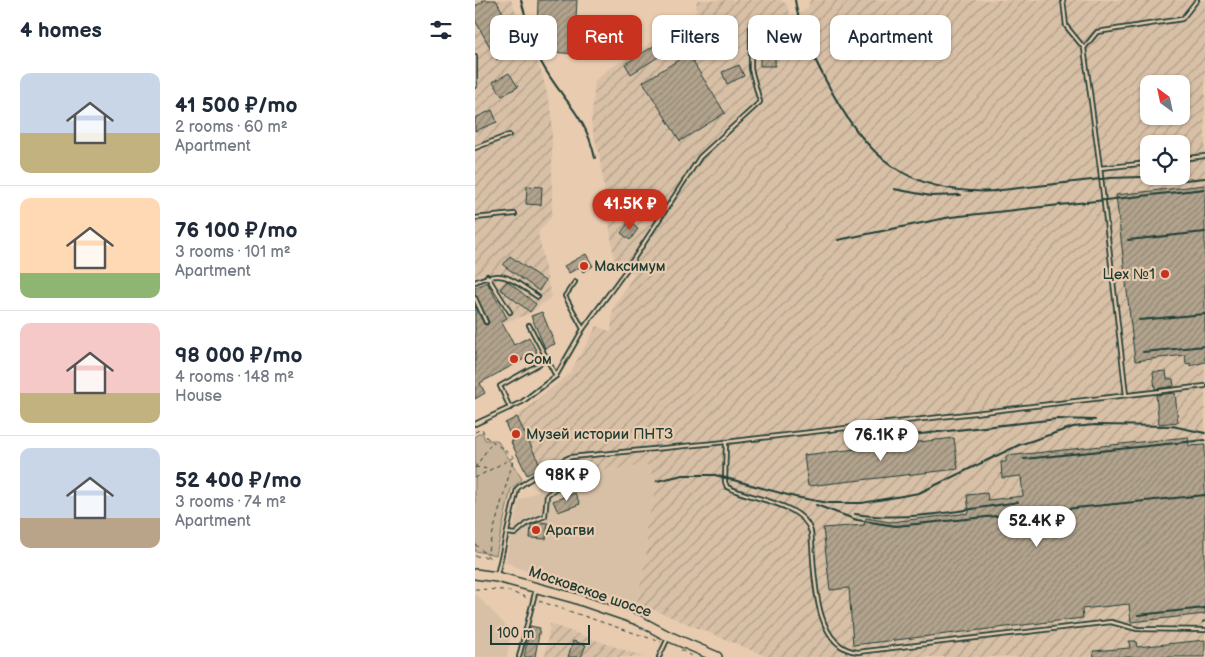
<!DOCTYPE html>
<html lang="en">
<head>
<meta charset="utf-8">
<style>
  body { margin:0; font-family:"Balsamiq Sans",sans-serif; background:#f2f2f3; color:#1f2937; height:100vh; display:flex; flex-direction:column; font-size:19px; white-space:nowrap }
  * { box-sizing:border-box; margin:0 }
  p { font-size:16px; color:#747a83 }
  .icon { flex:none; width:28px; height:28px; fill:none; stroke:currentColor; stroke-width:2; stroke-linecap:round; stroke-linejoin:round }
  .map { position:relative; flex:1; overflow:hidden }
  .drawer { display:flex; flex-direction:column; background:#fff; width:475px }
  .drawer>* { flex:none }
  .hud { position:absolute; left:15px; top:15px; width:475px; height:45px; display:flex; gap:10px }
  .needle { width:32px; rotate:327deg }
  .buttons { position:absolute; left:665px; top:75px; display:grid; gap:10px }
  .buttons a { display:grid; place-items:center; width:50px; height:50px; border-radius:10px; background:#fff; box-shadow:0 1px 4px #0004; font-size:25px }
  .scale { position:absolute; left:15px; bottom:12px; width:100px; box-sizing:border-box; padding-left:5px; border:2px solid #1f3d34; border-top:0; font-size:14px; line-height:18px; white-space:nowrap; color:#1f3d34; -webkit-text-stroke:4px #e9ccb0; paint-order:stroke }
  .price { position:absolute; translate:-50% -42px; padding:0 11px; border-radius:18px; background:#fff; color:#222; font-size:16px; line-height:32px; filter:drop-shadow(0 1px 2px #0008) }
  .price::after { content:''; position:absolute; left:50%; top:30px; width:15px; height:11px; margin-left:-8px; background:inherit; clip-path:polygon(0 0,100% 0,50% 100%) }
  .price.on { background:#c8321e; color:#fff }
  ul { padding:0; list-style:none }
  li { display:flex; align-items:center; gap:15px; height:125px; padding:0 20px }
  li+li { border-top:1px solid #e0e1e3 }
  li span { display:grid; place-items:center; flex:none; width:140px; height:100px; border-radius:10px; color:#555 }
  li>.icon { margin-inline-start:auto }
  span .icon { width:60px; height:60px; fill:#fffc; stroke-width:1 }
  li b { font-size:21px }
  h2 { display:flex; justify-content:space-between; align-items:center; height:60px; padding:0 20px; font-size:21px }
  .tag { padding:0 18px; border-radius:10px; background:#fff; box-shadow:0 1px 4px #0004; font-size:18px; line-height:45px }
  .tag.on { background:#c8321e; color:#fff }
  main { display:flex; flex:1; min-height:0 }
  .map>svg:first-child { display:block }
</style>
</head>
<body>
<main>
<section class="drawer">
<h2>4 homes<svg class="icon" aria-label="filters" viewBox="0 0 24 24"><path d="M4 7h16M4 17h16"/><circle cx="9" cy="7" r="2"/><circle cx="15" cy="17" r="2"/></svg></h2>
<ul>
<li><span style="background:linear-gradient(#c9d6e8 60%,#c2b280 0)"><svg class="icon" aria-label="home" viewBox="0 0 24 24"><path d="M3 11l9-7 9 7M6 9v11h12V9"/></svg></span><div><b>41 500 ₽/mo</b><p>2 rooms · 60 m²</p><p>Apartment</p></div></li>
<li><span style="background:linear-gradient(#ffd9b3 75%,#8fb573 0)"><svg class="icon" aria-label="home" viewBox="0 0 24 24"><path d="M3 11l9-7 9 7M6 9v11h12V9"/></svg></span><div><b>76 100 ₽/mo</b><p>3 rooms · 101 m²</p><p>Apartment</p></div></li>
<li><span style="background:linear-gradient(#f6c9c9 70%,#c2b280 0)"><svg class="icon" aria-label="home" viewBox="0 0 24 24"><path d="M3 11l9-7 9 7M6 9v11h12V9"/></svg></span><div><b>98 000 ₽/mo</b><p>4 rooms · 148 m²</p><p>House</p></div></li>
<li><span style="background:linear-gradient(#c9d6e8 70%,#b9a48a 0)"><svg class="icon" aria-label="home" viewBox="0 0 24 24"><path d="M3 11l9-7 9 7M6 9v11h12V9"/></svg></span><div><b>52 400 ₽/mo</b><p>3 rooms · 74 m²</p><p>Apartment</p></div></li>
</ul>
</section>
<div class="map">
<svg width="730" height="657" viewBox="0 0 730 657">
  <defs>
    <pattern id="industrial-furrows" width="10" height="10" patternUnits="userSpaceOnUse" patternTransform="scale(1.25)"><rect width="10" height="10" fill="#d8c0a6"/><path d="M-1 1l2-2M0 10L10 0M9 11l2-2" fill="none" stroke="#af9d88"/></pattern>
    <pattern id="building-hatch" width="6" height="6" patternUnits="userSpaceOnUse" patternTransform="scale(1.25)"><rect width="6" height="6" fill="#b2a38d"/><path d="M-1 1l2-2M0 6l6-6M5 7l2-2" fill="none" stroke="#908674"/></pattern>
  </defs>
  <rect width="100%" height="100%" fill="#e9ccb0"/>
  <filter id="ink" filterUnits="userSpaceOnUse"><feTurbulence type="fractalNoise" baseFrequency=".02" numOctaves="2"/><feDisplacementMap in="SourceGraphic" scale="10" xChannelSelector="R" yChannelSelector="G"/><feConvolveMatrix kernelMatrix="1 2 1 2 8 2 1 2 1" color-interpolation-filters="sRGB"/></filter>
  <g filter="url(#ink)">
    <g fill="#d8c0a6">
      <path d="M173,465L181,486L171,529L172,548L162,603L111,589L69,572L60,575L30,562L44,500L84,481L92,475Z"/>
      <path d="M0,593L36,631L32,657H0Z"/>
    </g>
    <g fill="url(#industrial-furrows)" fill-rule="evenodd">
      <path d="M0,0H36L67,74L77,113V216L63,233L76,297L56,313L17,327L0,341Z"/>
      <path d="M222,0H306L312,5L316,15L319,13L321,16L333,8L335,0H730V657H293L162,603L172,548L171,529L181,486L173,465L92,475L84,481L64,491L54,468L39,411L42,416L94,374L122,326L136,332L138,308L160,273L140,266L125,159L116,123L120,81L132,70L220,15ZM674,84H706V116H674ZM674,144H706V176H674Z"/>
      <path d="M75,624L169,657H70Z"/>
    </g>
    <path fill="#c8b49b" stroke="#747868" d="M7,432L10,440H22L47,479L36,489L21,555L0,551V436Z"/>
    <g fill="url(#building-hatch)" stroke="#1f3d34">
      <path d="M7,0H21L46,46L22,60L0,20V6L8,2Z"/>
      <path d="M63,0H102L100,37L125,38L124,56L64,51L65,32H62Z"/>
      <path d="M220,14L231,36L222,41L211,18Z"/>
      <path d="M285,25H301L300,66H285Z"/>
      <path d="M201,32L207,42L156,74L150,64Z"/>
      <path d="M213,54L250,113L205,141L168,82Z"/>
      <path d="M264,65L269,76L252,84L247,72Z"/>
      <path d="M34,73L43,87L27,96L18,82Z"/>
      <path d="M17,110L22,122L0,131V118Z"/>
      <path d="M730,185V362L715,366V363L711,364L710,355L660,361L641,195Z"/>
      <path d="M52,186L67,187L66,205L51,204Z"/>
      <path d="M154,222L163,229L155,240L146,233Z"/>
      <path d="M111,254L118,266L108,272L105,267L94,273L89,266Z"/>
      <path d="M35,256L70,281L64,291L28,265Z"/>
      <path d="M32,281L61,304L55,312L25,289Z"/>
      <path d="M12,282L32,318L26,321L39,345L54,337L62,352L5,383L10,393L0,399V306L9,324L12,325L14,322L0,295V288Z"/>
      <path d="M67,312L80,344L70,348L56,316Z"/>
      <path d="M691,371L692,379H698L699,386L680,389L678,372Z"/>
      <path d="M700,393L703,422L684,424L681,395Z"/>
      <path d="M42,417L66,467L52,475L36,442L38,441L30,423Z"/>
      <path d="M713,437L714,446L730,445V614L656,622L654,604L607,609L608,618L378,645L374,588L355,590L348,528L389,525L391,518L415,522L494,513L492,495L512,493L513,500L548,496L546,476L527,478L526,462H531V456Z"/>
      <path d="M479,438L483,469L333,486L329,455Z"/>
      <path d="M100,493L105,504L83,512L78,501Z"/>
      <path d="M63,522L73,523L71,539L55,538L56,525Z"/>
      <path d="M55,626L65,628L60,657H49Z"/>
      <path d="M730,640V657H619L618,651L655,648L654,641H661L662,647Z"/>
      <path d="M98,641L111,645L106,657H93Z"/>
    </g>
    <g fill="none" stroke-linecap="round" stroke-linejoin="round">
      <g stroke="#1f3d34" stroke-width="6">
        <g id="lane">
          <path d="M588,0L591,26L609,48"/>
          <path d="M0,56V86"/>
          <path d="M0,148L34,135"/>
          <path d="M706,159L730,156"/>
          <path d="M674,163L625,168L609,48L622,32L707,19L722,0"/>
          <path d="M625,168L651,395"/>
          <path d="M0,218L40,214"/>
          <path d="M12,276L35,312"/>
          <path d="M0,282C30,268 38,281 63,297"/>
          <path d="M100,282L90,296L108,329"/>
          <path d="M0,298L11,322"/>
          <path d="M54,325L81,376"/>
          <path d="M35,408L25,386L71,360"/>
          <path d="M0,424L47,402L81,376L108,329L152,269L225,157L285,102L276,69V23"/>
          <path d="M251,442L250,482L252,487C276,500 328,502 336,532C340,567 336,648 383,652L636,622L662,629L730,630"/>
          <path d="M32,533L40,534L53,523L70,516L72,495L81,488L100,481"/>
          <path d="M22,575L42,489C45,484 89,459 96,457L251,442L730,386"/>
          <path d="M44,657L61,589"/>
          <path d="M184,657L193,638"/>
        </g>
      </g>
      <g stroke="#1f3d34" stroke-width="12">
        <path id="primary" d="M0,574L22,577L99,598L163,620L193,636L242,657"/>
      </g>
      <g stroke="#1f3d34" stroke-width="1" stroke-dasharray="4 4" stroke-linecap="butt">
        <path d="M0,432L7,429L11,437L39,457L12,554"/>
        <path d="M0,467L14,469"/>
        <path d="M0,468L17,442"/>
        <path d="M0,478L39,457"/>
        <path d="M0,544L17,560"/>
        <path d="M0,556L14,557"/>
        <path d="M0,589L30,590L53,598"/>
        <path d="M64,601L186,642"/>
        <path d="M206,650L219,657"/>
      </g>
      <use href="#lane" stroke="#e9ccb0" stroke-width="2.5"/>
      <use href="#primary" stroke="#e9ccb0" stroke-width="9"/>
      <g stroke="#1f3d34" stroke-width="2">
        <path d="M46,0C52,21 56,43 66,62C86,100 110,112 120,158"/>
        <path d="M320,0C324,29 338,56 351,81C391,158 433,196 524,191"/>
        <path d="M690,182L730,178"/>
        <path d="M419,189L456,196L486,195"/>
        <path d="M518,191L635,178L697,176"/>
        <path d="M363,240L476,217L730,189"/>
        <path d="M653,240L730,232"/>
        <path d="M664,320L730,314"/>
        <path d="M668,352L730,346"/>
        <path d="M427,436L582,419L620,420"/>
        <path d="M549,459L730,440"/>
        <path d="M182,481L208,475H240L320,497L354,503H387L444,493L544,445L598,427L620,425L697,426L730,433"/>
        <path d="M341,505L382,520L421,526L730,495"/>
        <path d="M380,514C434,522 489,510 543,502"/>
        <path d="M663,615L730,608"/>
        <path d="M728,622L730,621"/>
      </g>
    </g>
  </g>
  <g fill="#c8321e" stroke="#e9ccb0" stroke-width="2">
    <circle cx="109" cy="266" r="5"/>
    <circle cx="690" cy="274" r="5"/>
    <circle cx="39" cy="359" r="5"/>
    <circle cx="41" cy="434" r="5"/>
    <circle cx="61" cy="530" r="5"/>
  </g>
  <g text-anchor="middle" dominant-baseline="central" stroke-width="4.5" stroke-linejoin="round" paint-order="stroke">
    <g font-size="15" fill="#1f3d34" stroke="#e9ccb0" text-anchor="start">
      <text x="119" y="266">Максимум</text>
      <text x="680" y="274" text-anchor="end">Цех №1</text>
      <text x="49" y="359">Сом</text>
      <text x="51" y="434">Музей истории ПНТЗ</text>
      <text x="71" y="530">Арагви</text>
    </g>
    <g font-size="15" fill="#1f3d34" stroke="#e9ccb0">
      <text transform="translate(115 592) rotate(19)">Московское шоссе</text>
    </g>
  </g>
</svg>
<div class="buttons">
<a><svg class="needle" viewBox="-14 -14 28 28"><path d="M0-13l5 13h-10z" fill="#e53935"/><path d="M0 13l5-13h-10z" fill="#747a83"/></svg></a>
<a><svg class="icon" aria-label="locate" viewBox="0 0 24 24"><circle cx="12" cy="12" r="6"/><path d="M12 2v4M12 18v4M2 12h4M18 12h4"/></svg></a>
</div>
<div class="scale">100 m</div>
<b class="price on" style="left:155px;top:231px">41.5K ₽</b>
<b class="price" style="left:406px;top:462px">76.1K ₽</b>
<b class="price" style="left:92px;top:502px">98K ₽</b>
<b class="price" style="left:562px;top:548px">52.4K ₽</b>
<div class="hud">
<a class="tag">Buy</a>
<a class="tag on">Rent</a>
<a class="tag">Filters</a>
<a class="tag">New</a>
<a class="tag">Apartment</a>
</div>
</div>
</main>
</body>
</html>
